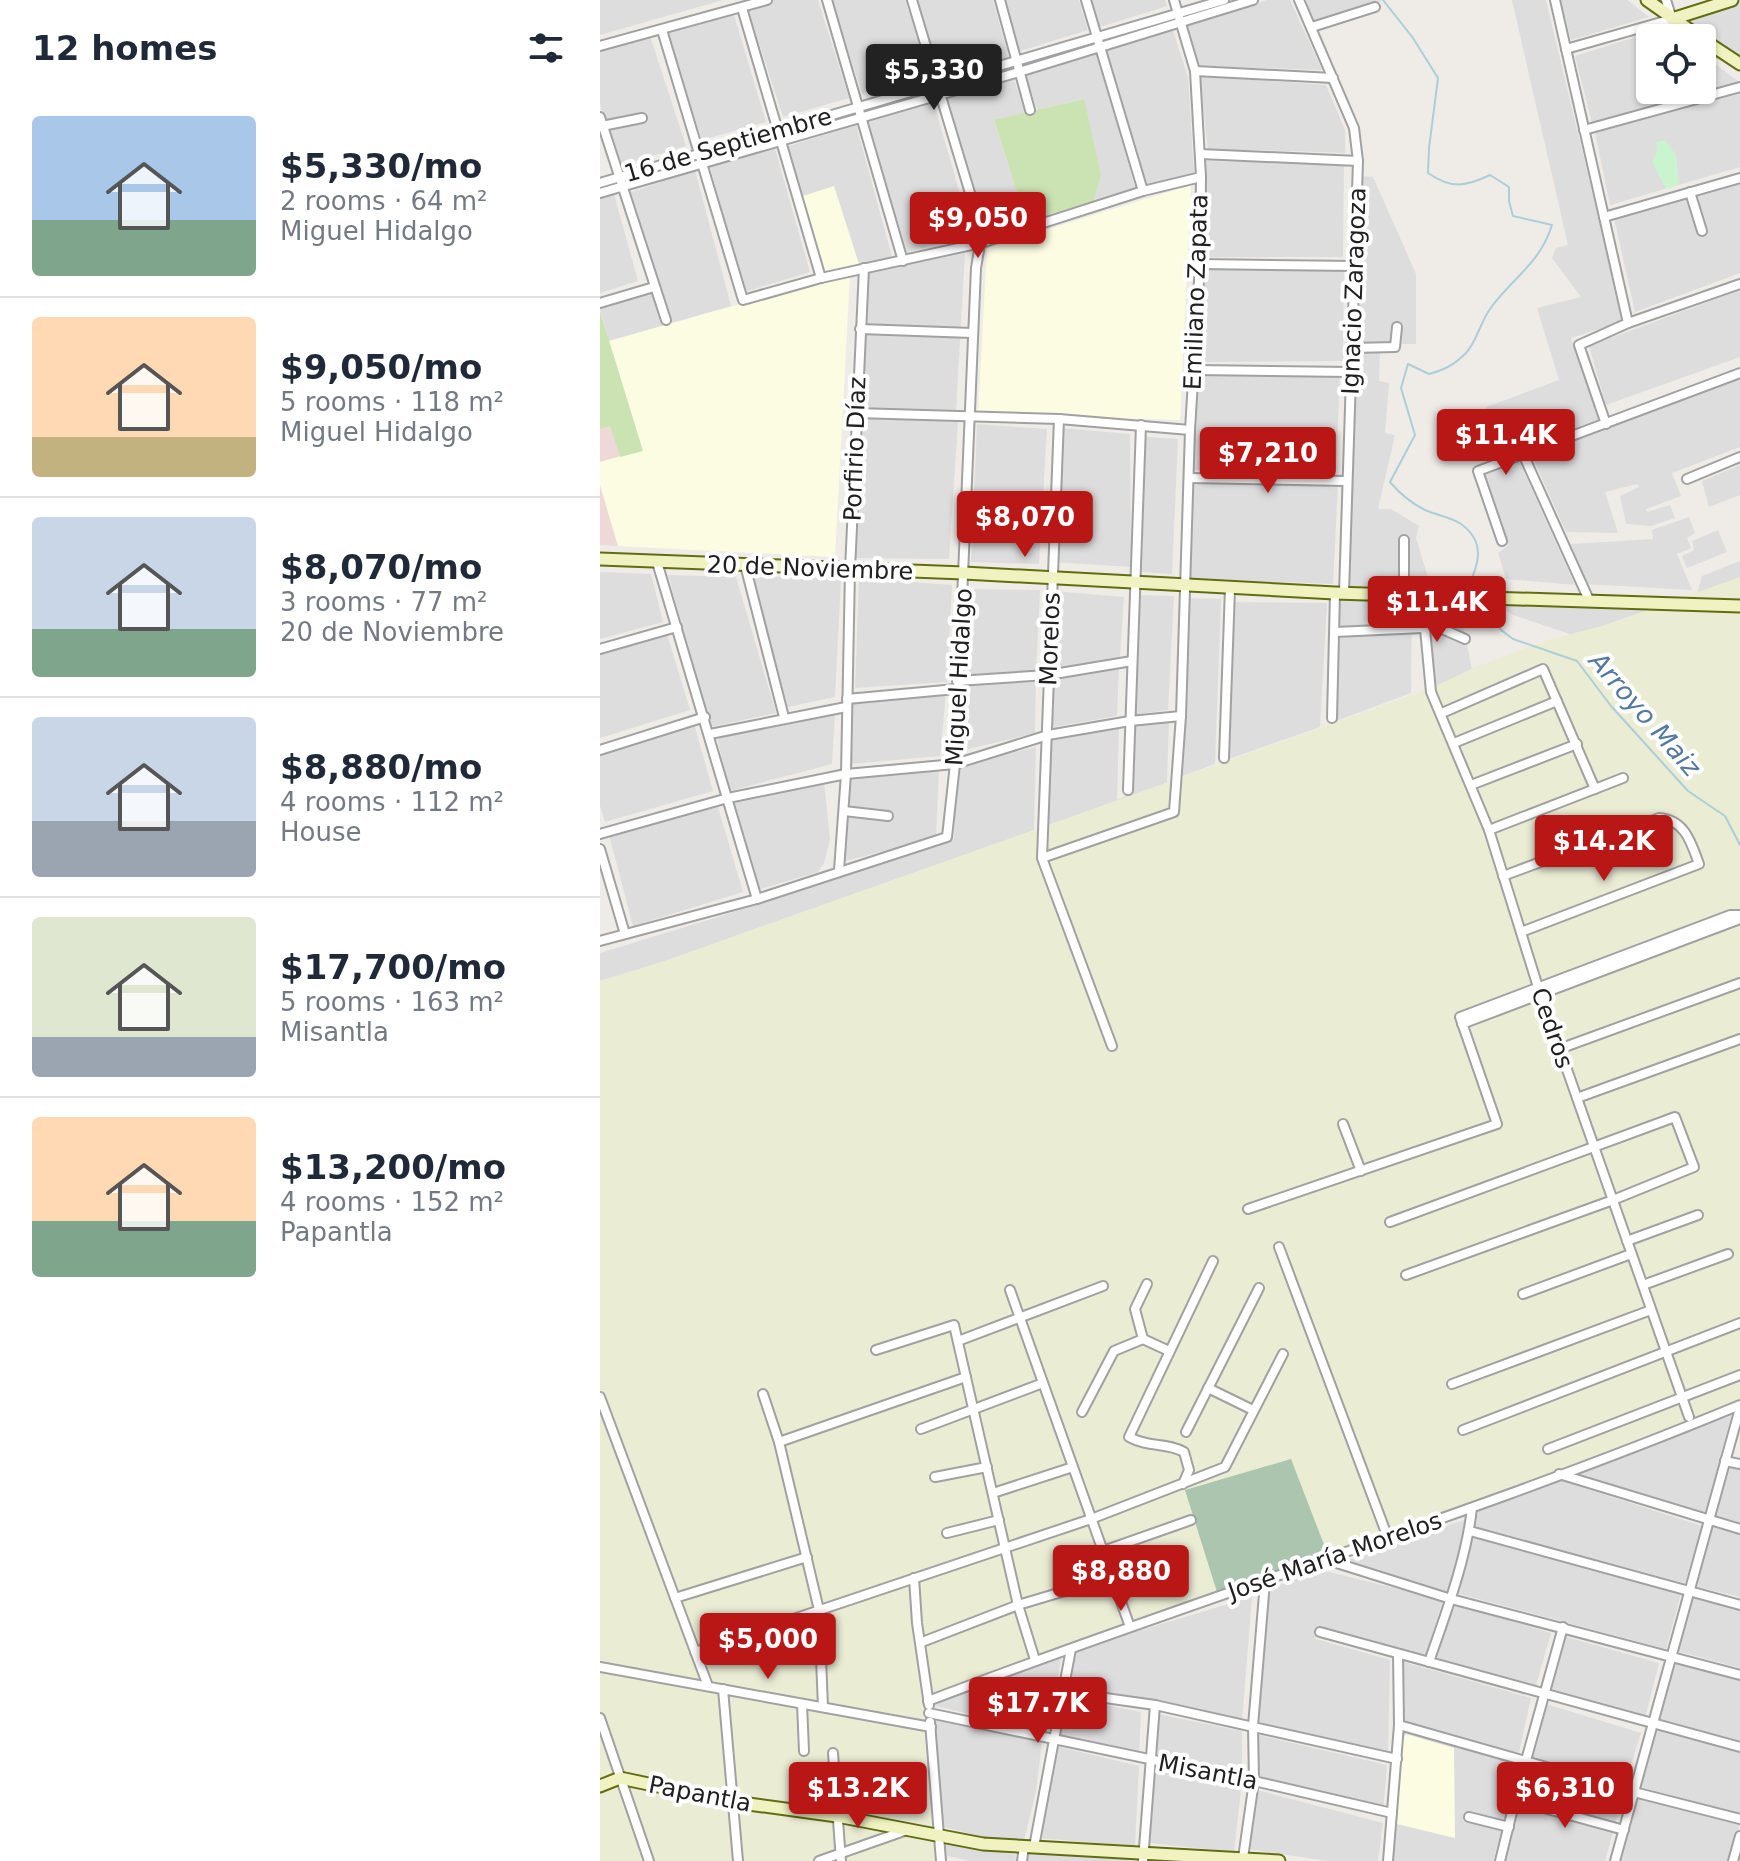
<!DOCTYPE html>
<html lang="en">
<head>
<meta charset="utf-8">
<style>
  body { margin:0; font-family:"DejaVu Sans",sans-serif; background:#f2f2f3; color:#1f2937; height:100vh; display:flex; flex-direction:column; font-size:30px; white-space:nowrap }
  * { box-sizing:border-box; margin:0 }
  p { font-size:26px; color:#747a83 }
  .icon { flex:none; width:44px; height:44px; fill:none; stroke:currentColor; stroke-width:2; stroke-linecap:round; stroke-linejoin:round }
  .map { position:relative; flex:1; overflow:hidden }
  .side { display:flex; flex-direction:column; background:#fff; width:600px }
  .side>* { flex:none }
  .controls { position:absolute; left:1036px; top:24px; display:grid; gap:16px }
  .controls a { display:grid; place-items:center; width:80px; height:80px; border-radius:8px; background:#fff; box-shadow:0 2px 6px #0004; font-size:40px }
  .price { position:absolute; translate:-50% -68px; padding:0 18px; border-radius:8px; background:#b91616; color:#fff; font-size:26px; line-height:52px; filter:drop-shadow(0 2px 4px #0008) }
  .price::after { content:''; position:absolute; left:50%; top:48px; width:24px; height:18px; margin-left:-12px; background:inherit; clip-path:polygon(0 0,100% 0,50% 100%) }
  .price.on { background:#222; color:#fff }
  ul { padding:0; list-style:none }
  li { display:flex; align-items:center; gap:24px; height:200px; padding:0 32px }
  li+li { border-top:2px solid #e0e1e3 }
  li span { display:grid; place-items:center; flex:none; width:224px; height:160px; border-radius:8px; color:#555 }
  li>.icon { margin-inline-start:auto }
  span .icon { width:96px; height:96px; fill:#fffc; stroke-width:1 }
  li b { font-size:34px }
  h2 { display:flex; justify-content:space-between; align-items:center; height:96px; padding:0 32px; font-size:34px }
  main { display:flex; flex:1; min-height:0 }
  .map>svg:first-child { display:block }
</style>
</head>
<body>
<main>
<section class="side">
<h2>12 homes<svg class="icon" aria-label="filters" viewBox="0 0 24 24"><path d="M4 7h16M4 17h16"/><circle cx="9" cy="7" r="2"/><circle cx="15" cy="17" r="2"/></svg></h2>
<ul>
<li><span style="background:linear-gradient(#a9c7e8 65%,#7fa58c 0)"><svg class="icon" aria-label="home" viewBox="0 0 24 24"><path d="M3 11l9-7 9 7M6 9v11h12V9"/></svg></span><div><b>$5,330/mo</b><p>2 rooms · 64 m²</p><p>Miguel Hidalgo</p></div></li>
<li><span style="background:linear-gradient(#ffd9b3 75%,#c2b280 0)"><svg class="icon" aria-label="home" viewBox="0 0 24 24"><path d="M3 11l9-7 9 7M6 9v11h12V9"/></svg></span><div><b>$9,050/mo</b><p>5 rooms · 118 m²</p><p>Miguel Hidalgo</p></div></li>
<li><span style="background:linear-gradient(#c9d6e8 70%,#7fa58c 0)"><svg class="icon" aria-label="home" viewBox="0 0 24 24"><path d="M3 11l9-7 9 7M6 9v11h12V9"/></svg></span><div><b>$8,070/mo</b><p>3 rooms · 77 m²</p><p>20 de Noviembre</p></div></li>
<li><span style="background:linear-gradient(#c9d6e8 65%,#9aa5b1 0)"><svg class="icon" aria-label="home" viewBox="0 0 24 24"><path d="M3 11l9-7 9 7M6 9v11h12V9"/></svg></span><div><b>$8,880/mo</b><p>4 rooms · 112 m²</p><p>House</p></div></li>
<li><span style="background:linear-gradient(#dfe7d0 75%,#9aa5b1 0)"><svg class="icon" aria-label="home" viewBox="0 0 24 24"><path d="M3 11l9-7 9 7M6 9v11h12V9"/></svg></span><div><b>$17,700/mo</b><p>5 rooms · 163 m²</p><p>Misantla</p></div></li>
<li><span style="background:linear-gradient(#ffd9b3 65%,#7fa58c 0)"><svg class="icon" aria-label="home" viewBox="0 0 24 24"><path d="M3 11l9-7 9 7M6 9v11h12V9"/></svg></span><div><b>$13,200/mo</b><p>4 rooms · 152 m²</p><p>Papantla</p></div></li>
</ul>
</section>
<div class="map">
<svg width="1140" height="1861" viewBox="0 0 1140 1861">
  <rect width="100%" height="100%" fill="#efece7"/>
  <g fill="#ddd">
    <path d="M0,0H123L0,35Z"/>
    <path d="M167,0H218L249,98L183,117L147,6Z"/>
    <path d="M232,0H305L330,74L262,94Z"/>
    <path d="M316,0H393L409,58L340,78Z"/>
    <path d="M405,0H479L488,30L420,51Z"/>
    <path d="M490,0H565L567,6L497,28Z"/>
    <path d="M667,0H690L722,70L598,66L587,26Z"/>
    <path d="M706,0H781L782,1L714,23Z"/>
    <path d="M912,0H946L1023,321L971,338L999,421L903,455L886,407L959,380L937,308L981,297L952,258L956,248L968,245Z"/>
    <path d="M961,0H1027L1049,17L971,40Z"/>
    <path d="M1140,3V59L1086,19Z"/>
    <path d="M134,15L166,122L102,140L67,34Z"/>
    <path d="M1067,27L1082,38H1050V90H1102V54L1139,82L992,123L975,56Z"/>
    <path d="M573,31L588,77L594,174L546,186L506,49Z"/>
    <path d="M50,36L86,146L18,166L0,104V50Z"/>
    <path d="M497,52L535,188L494,201L501,175L483,99L437,110L425,72Z"/>
    <path d="M413,76L425,113L394,121L426,221L388,233L346,96Z"/>
    <path d="M600,76L726,85L745,130V153L652,150L608,152Z"/>
    <path d="M1140,92V167L1010,205L995,133Z"/>
    <path d="M333,100L372,236L307,252L267,118Z"/>
    <path d="M256,125L293,260L222,274L186,147Z"/>
    <path d="M175,149L210,272L144,292L110,167Z"/>
    <path d="M606,161L744,164L743,257H603Z"/>
    <path d="M95,170L131,306L9,341L0,308L57,289L29,193Z"/>
    <path d="M761,176L773,177L816,274V344H798V350L780,351L779,381L789,383L785,433L795,435L778,509H791L819,526L816,538L831,587L749,586Z"/>
    <path d="M1140,181V273L1035,312L1014,218L1086,197L1098,233L1104,232L1093,195Z"/>
    <path d="M14,194L38,281L0,293V198Z"/>
    <path d="M365,253L356,411L259,408L266,274Z"/>
    <path d="M600,269H744L743,361L597,362Z"/>
    <path d="M1140,290V357L1006,405L989,346Z"/>
    <path d="M740,374L736,471L592,470L598,375Z"/>
    <path d="M1140,378V447L1072,473L1081,496L1046,509L1047,512L1070,505L1075,518L1051,526L1026,524L1020,496L1039,487L1037,484L1005,492L1018,533L966,532L932,456L1004,431L1003,426L1013,423L1014,426Z"/>
    <path d="M261,416L358,421L349,559L255,558Z"/>
    <path d="M377,424L447,429L439,564L371,562Z"/>
    <path d="M461,428L530,434L531,567L453,562Z"/>
    <path d="M545,437L578,439L572,574L542,572Z"/>
    <path d="M918,459L975,585L906,579L898,553L908,546L882,472Z"/>
    <path d="M1140,465V495L1109,507L1102,481Z"/>
    <path d="M592,480L738,484L733,584L589,578Z"/>
    <path d="M1089,517L1095,533L1087,538L1091,548L1077,554L1092,590L984,584L971,544L1053,539L1052,530Z"/>
    <path d="M1118,530L1127,552L1087,568L1082,556L1094,550L1092,541Z"/>
    <path d="M1140,561V595L1097,594L1102,576Z"/>
    <path d="M0,572L51,574L63,622L0,639Z"/>
    <path d="M68,575L136,577L176,713L110,727Z"/>
    <path d="M151,576L241,579L235,697L188,707Z"/>
    <path d="M259,578L352,585L347,682L255,688Z"/>
    <path d="M368,589L440,590L436,674L363,676Z"/>
    <path d="M452,591L524,597L520,657L451,670Z"/>
    <path d="M540,595L574,596L568,710L532,715L537,598Z"/>
    <path d="M586,598L621,599L615,764L582,776Z"/>
    <path d="M737,598L812,601L811,693L736,721Z"/>
    <path d="M903,599L1140,614L1030,654L913,615L901,608Z"/>
    <path d="M833,601H854L864,629L872,669L933,646V656L834,687L826,614Z"/>
    <path d="M632,602L727,603L720,727L626,760Z"/>
    <path d="M67,634L90,710L0,738V654Z"/>
    <path d="M519,665L517,716L448,728L450,677Z"/>
    <path d="M436,681L435,733L361,751L362,684Z"/>
    <path d="M346,694L340,756L252,764L253,704Z"/>
    <path d="M235,712L232,764L130,791L117,738Z"/>
    <path d="M569,721L567,781L570,810L444,855L448,738L519,727L517,800L530,794L531,723Z"/>
    <path d="M94,724L113,791L5,822L0,806V753Z"/>
    <path d="M436,747L434,830L65,961L0,981V953L154,906L354,839L357,766Z"/>
    <path d="M339,768L336,837L242,862L251,777Z"/>
    <path d="M224,781L230,840L224,863L218,872L157,890L132,802Z"/>
    <path d="M118,807L143,892L33,926L9,835Z"/>
    <path d="M1131,1416L1105,1515L967,1474Z"/>
    <path d="M1131,1465L1140,1468V1526L1115,1519Z"/>
    <path d="M956,1479L1102,1526L1085,1583L874,1526L878,1510Z"/>
    <path d="M867,1519L848,1593L740,1563Z"/>
    <path d="M1112,1527L1140,1535V1597L1095,1586Z"/>
    <path d="M872,1537L1081,1594L1066,1649L856,1593Z"/>
    <path d="M721,1570L843,1600L825,1658L716,1627V1639L790,1660L788,1753L655,1721L666,1590Z"/>
    <path d="M1093,1595L1140,1608V1668L1077,1651Z"/>
    <path d="M652,1597L642,1721L465,1691L471,1651Z"/>
    <path d="M853,1604L951,1633L935,1689L837,1658Z"/>
    <path d="M963,1636L1059,1663L1045,1718L946,1692Z"/>
    <path d="M462,1653L448,1732L335,1706L336,1702Z"/>
    <path d="M800,1661L931,1698L918,1757L805,1721Z"/>
    <path d="M1076,1662L1140,1680V1741L1060,1719Z"/>
    <path d="M465,1697L541,1712L539,1755L457,1735Z"/>
    <path d="M943,1703L1041,1733L1024,1787L928,1759Z"/>
    <path d="M557,1714L642,1731V1774L555,1753Z"/>
    <path d="M332,1718L442,1742L436,1791L424,1841L394,1840L344,1827Z"/>
    <path d="M1057,1728L1140,1753V1814L1041,1787Z"/>
    <path d="M802,1731L920,1764L893,1861H792Z"/>
    <path d="M654,1734L787,1765L783,1813L655,1776Z"/>
    <path d="M455,1746L539,1766L535,1846L439,1838Z"/>
    <path d="M554,1769L641,1789L634,1852L550,1843Z"/>
    <path d="M926,1769L1022,1797L1015,1825L917,1796Z"/>
    <path d="M657,1790L783,1823L778,1861H727L648,1849Z"/>
    <path d="M1038,1797L1140,1823L1128,1861H1019Z"/>
    <path d="M916,1805L1013,1832L1005,1861H902Z"/>
    <path d="M345,1840L416,1855L415,1861H370L344,1855Z"/>
    <path d="M428,1854L533,1857L532,1861H427Z"/>
  </g>
  <g fill="#eed9d8">
    <path d="M10,425L20,457L0,462V429Z"/>
    <path d="M0,485L18,546L0,545Z"/>
  </g>
  <g fill="#fcfce3">
    <path d="M591,185L580,420L378,414L387,248Z"/>
    <path d="M234,186L259,264L224,272L203,196Z"/>
    <path d="M250,273L235,557L18,546L0,485V462L42,450L9,341Z"/>
    <path d="M806,1734L854,1748L855,1838L797,1824L803,1737Z"/>
  </g>
  <path fill="#eaecd4" d="M1140,577V1401L869,1506L620,1594L530,1622L532,1629L401,1670L322,1712L335,1861H0V981L65,961L434,830L834,687L871,669L951,639L1002,626Z"/>
  <g fill="#cbe3b3">
    <path d="M484,99L501,175L494,201L426,221L394,120Z"/>
    <path d="M0,311L43,451L20,457L10,426L0,429Z"/>
  </g>
  <path fill="#abc5af" d="M691,1459L728,1555L617,1592L585,1490Z"/>
  <path fill="#c9f4cd" d="M1065,140L1076,155L1079,185L1066,189L1052,162L1057,152L1056,142Z"/>
  <g fill="none" stroke-linecap="round" stroke-linejoin="round">
    <g stroke="#acced8" stroke-width="2">
      <path d="M783,0L813,38L838,78L829,148L828,173C851,189 865,187 890,175L909,187V201L913,216L952,225C940,264 912,278 890,309C880,323 877,341 866,353C854,365 844,370 829,374L808,364L801,388L815,435L790,482C800,494 811,503 825,510C836,515 851,517 861,524C886,542 879,564 868,587L873,593"/>
      <path d="M879,602L901,630L913,639L977,661L1011,706L1088,791L1125,816L1140,845"/>
    </g>
    <g stroke="#a1a1a1" stroke-width="12">
      <g id="street">
        <path d="M227,0L303,261"/>
        <path d="M400,0L430,110"/>
        <path d="M486,0L543,191"/>
        <path d="M699,0L754,128L758,161L744,593"/>
        <path d="M955,0L1028,323"/>
        <path d="M142,8L221,278"/>
        <path d="M712,27L775,7"/>
        <path d="M62,30L143,300L221,278L381,243L543,191L601,177"/>
        <path d="M0,46L167,0"/>
        <path d="M966,49L1072,19L1066,0"/>
        <path d="M595,71L733,78"/>
        <path d="M0,117L66,320"/>
        <path d="M2,126L42,118"/>
        <path d="M984,130L1140,87"/>
        <path d="M600,154L758,161"/>
        <path d="M0,183L624,0"/>
        <path d="M1090,192L1102,231"/>
        <path d="M0,193L419,72L653,0"/>
        <path d="M1004,217L1140,178"/>
        <path d="M600,264L755,266"/>
        <path d="M0,303L54,287"/>
        <path d="M260,329L372,333"/>
        <path d="M752,348L795,347L797,327"/>
        <path d="M595,370L751,372"/>
        <path d="M256,413L459,419L590,430"/>
        <path d="M459,419L442,858L512,1046"/>
        <path d="M1006,424L979,345L1028,323L1140,284"/>
        <path d="M923,454L989,600"/>
        <path d="M589,478L746,481"/>
        <path d="M1087,479L1140,457"/>
        <path d="M804,540V596"/>
        <path d="M902,541L878,471L1140,373"/>
        <path d="M57,562L157,899"/>
        <path d="M145,565L184,717"/>
        <path d="M822,597L831,692L889,830L938,987L1089,1417"/>
        <path d="M822,620L865,639"/>
        <path d="M735,632L823,628"/>
        <path d="M0,649L77,627"/>
        <path d="M357,681L448,675L532,661"/>
        <path d="M247,699L356,689"/>
        <path d="M842,713L943,669L995,789"/>
        <path d="M732,718L735,593"/>
        <path d="M110,734L246,707"/>
        <path d="M854,743L957,701"/>
        <path d="M0,750L105,717"/>
        <path d="M624,758L630,588"/>
        <path d="M871,785L977,744"/>
        <path d="M528,790L541,425"/>
        <path d="M244,811L288,816"/>
        <path d="M889,830L1023,778"/>
        <path d="M0,834L128,798L246,774L355,764L448,735L530,721L581,716"/>
        <path d="M0,849L25,934"/>
        <path d="M442,858L574,812L581,716L590,430L600,264L601,177L595,71L574,0"/>
        <path d="M239,870L246,774L250,570L264,268"/>
        <path d="M903,876L1059,818C1085,820 1091,842 1099,864L921,932"/>
        <path d="M0,941L157,899L347,837L355,764L376,268L382,233L312,0"/>
        <path d="M862,1024L1140,919"/>
        <path d="M959,1049L1140,983"/>
        <path d="M977,1098L1140,1039"/>
        <path d="M743,1124L761,1171"/>
        <path d="M648,1209L897,1124L860,1017L1130,915H1140"/>
        <path d="M790,1222L1075,1117L1094,1167L1013,1200L806,1275"/>
        <path d="M1027,1241L1098,1215"/>
        <path d="M679,1247L788,1538"/>
        <path d="M1043,1285L1128,1254"/>
        <path d="M410,1290L530,1627"/>
        <path d="M923,1294L1031,1254"/>
        <path d="M543,1339L569,1351"/>
        <path d="M358,1341L503,1286"/>
        <path d="M276,1350L354,1325L418,1605L435,1660"/>
        <path d="M852,1384L1051,1310"/>
        <path d="M608,1388L653,1410"/>
        <path d="M163,1394L179,1442L219,1610L223,1707"/>
        <path d="M0,1397L108,1686"/>
        <path d="M482,1412L514,1351L543,1339L535,1309L547,1284"/>
        <path d="M321,1429L443,1383"/>
        <path d="M863,1430L1140,1323"/>
        <path d="M586,1432L659,1288"/>
        <path d="M179,1442L366,1377"/>
        <path d="M948,1449L1140,1375"/>
        <path d="M1125,1461L1140,1464"/>
        <path d="M959,1474L1140,1529"/>
        <path d="M335,1477L387,1467"/>
        <path d="M583,1484L589,1470L584,1452C567,1442 549,1448 529,1437L613,1261"/>
        <path d="M393,1493L473,1467"/>
        <path d="M870,1531L1140,1605"/>
        <path d="M347,1533L399,1520"/>
        <path d="M503,1551L591,1520"/>
        <path d="M727,1560L851,1599L1140,1675"/>
        <path d="M314,1578L317,1623L329,1705"/>
        <path d="M75,1598L207,1557"/>
        <path d="M720,1632L1140,1747"/>
        <path d="M322,1642L418,1605L512,1577"/>
        <path d="M95,1652L491,1519L625,1467L683,1354"/>
        <path d="M829,1662C846,1612 866,1561 872,1508"/>
        <path d="M0,1667L331,1727"/>
        <path d="M123,1689L138,1861"/>
        <path d="M463,1692L555,1705L797,1759"/>
        <path d="M328,1701C598,1598 874,1515 1140,1405"/>
        <path d="M202,1704L204,1751"/>
        <path d="M329,1713L654,1781L792,1813"/>
        <path d="M0,1718L49,1861"/>
        <path d="M330,1722L341,1861"/>
        <path d="M799,1725L1034,1792L1140,1819"/>
        <path d="M233,1753L241,1861"/>
        <path d="M915,1800L1024,1830"/>
        <path d="M869,1817L909,1827"/>
        <path d="M434,1847L471,1649"/>
        <path d="M643,1858L654,1781L653,1726L665,1582"/>
        <path d="M219,1861L307,1830"/>
        <path d="M422,1861L424,1846"/>
        <path d="M543,1861L555,1705"/>
        <path d="M788,1861L799,1725L798,1654"/>
        <path d="M900,1861L915,1800L963,1627"/>
        <path d="M1015,1861L1140,1408"/>
        <path d="M1133,1861L1140,1836"/>
      </g>
    </g>
    <g stroke="#626c11" stroke-width="15">
      <g id="secondary">
        <path d="M1047,0L1101,38"/>
        <path d="M1072,19L1132,0"/>
        <path d="M1102,39L1140,64"/>
        <path d="M0,559L364,573L735,593L1140,606"/>
        <path d="M0,1786L20,1778L134,1802L237,1816L383,1844L679,1861"/>
      </g>
    </g>
    <use href="#street" stroke="#fff" stroke-width="8"/>
    <use href="#secondary" stroke="#f0f3c1" stroke-width="11"/>
  </g>
  <g text-anchor="middle" dominant-baseline="central" stroke-width="8" stroke-linejoin="round" paint-order="stroke">
    <g font-size="24" fill="#202020" stroke="#fff">
      <text transform="translate(128 145) rotate(-16)">16 de Septiembre</text>
      <text transform="translate(754 291) rotate(-88)">Ignacio Zaragoza</text>
      <text transform="translate(596 292) rotate(-88)">Emiliano Zapata</text>
      <text transform="translate(255 449) rotate(-88)">Porfirio Díaz</text>
      <text transform="translate(210 568) rotate(2)">20 de Noviembre</text>
      <text transform="translate(450 639) rotate(-88)">Morelos</text>
      <text transform="translate(359 677) rotate(-87)">Miguel Hidalgo</text>
      <text transform="translate(952 1028) rotate(71)">Cedros</text>
      <text transform="translate(735 1556) rotate(-19)">José María Morelos</text>
      <text transform="translate(608 1772) rotate(11)">Misantla</text>
      <text transform="translate(100 1794) rotate(11)">Papantla</text>
    </g>
    <g font-size="26" font-style="italic" fill="#53799e" stroke="#fff">
      <text transform="translate(1045 714) rotate(49)">Arroyo Maiz</text>
    </g>
  </g>
</svg>
<div class="controls">
<a><svg class="icon" aria-label="locate" viewBox="0 0 24 24"><circle cx="12" cy="12" r="6"/><path d="M12 2v4M12 18v4M2 12h4M18 12h4"/></svg></a>
</div>
<b class="price on" style="left:334px;top:112px">$5,330</b>
<b class="price" style="left:378px;top:260px">$9,050</b>
<b class="price" style="left:906px;top:477px">$11.4K</b>
<b class="price" style="left:668px;top:495px">$7,210</b>
<b class="price" style="left:425px;top:559px">$8,070</b>
<b class="price" style="left:837px;top:644px">$11.4K</b>
<b class="price" style="left:1004px;top:883px">$14.2K</b>
<b class="price" style="left:521px;top:1613px">$8,880</b>
<b class="price" style="left:168px;top:1681px">$5,000</b>
<b class="price" style="left:438px;top:1745px">$17.7K</b>
<b class="price" style="left:258px;top:1830px">$13.2K</b>
<b class="price" style="left:965px;top:1830px">$6,310</b>
</div>
</main>
</body>
</html>
